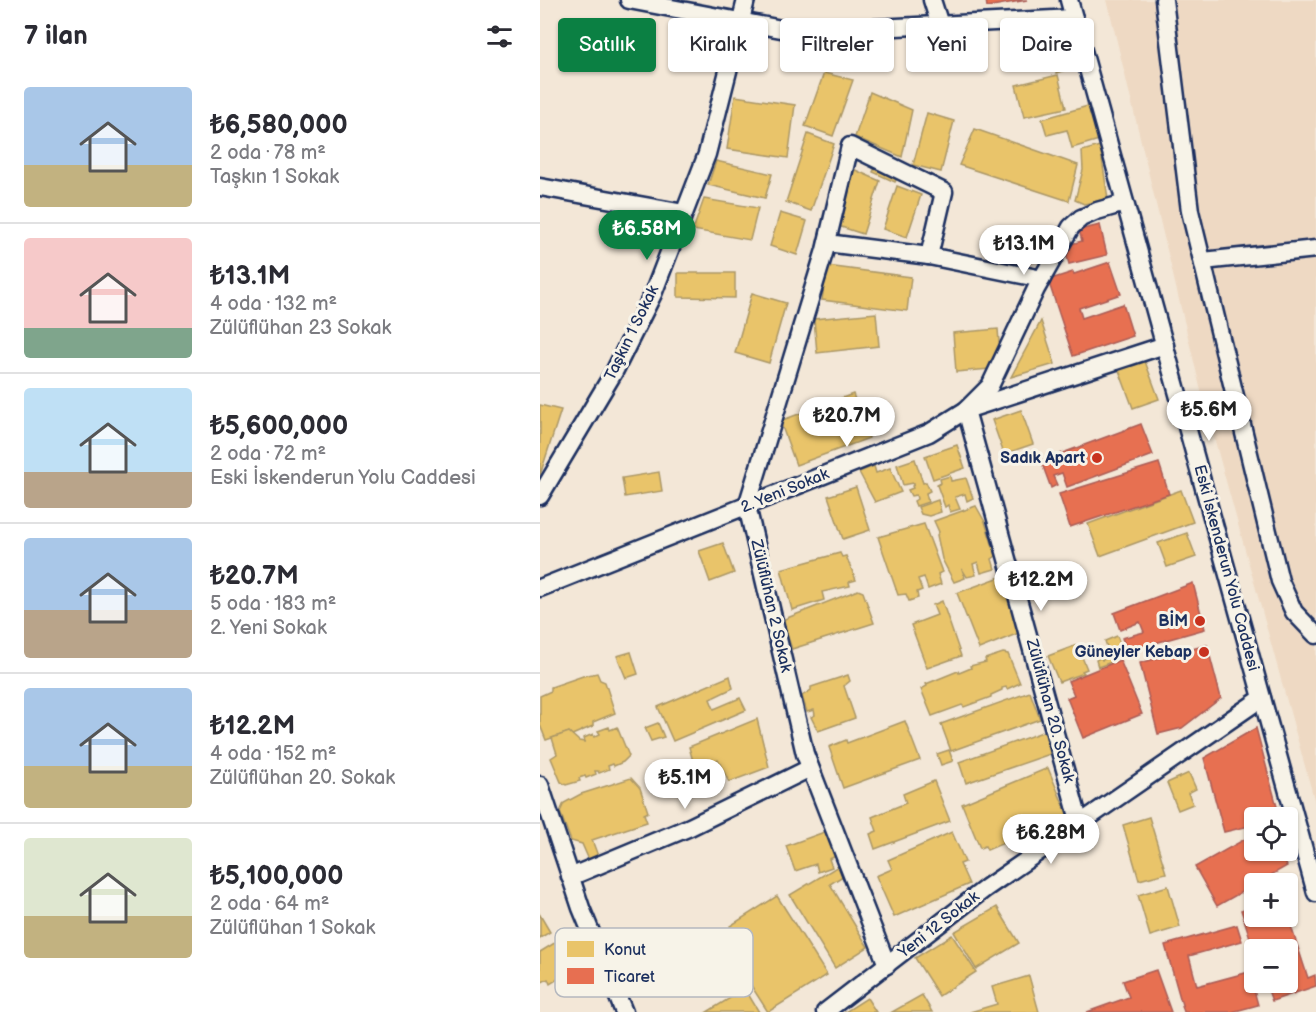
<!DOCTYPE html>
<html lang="tr">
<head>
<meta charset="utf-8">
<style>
  body { margin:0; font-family:"Balsamiq Sans",sans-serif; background:#f2f2f3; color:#2b2b33; height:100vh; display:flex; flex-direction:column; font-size:22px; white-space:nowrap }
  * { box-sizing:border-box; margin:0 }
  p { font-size:20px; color:#7c7c81 }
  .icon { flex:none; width:33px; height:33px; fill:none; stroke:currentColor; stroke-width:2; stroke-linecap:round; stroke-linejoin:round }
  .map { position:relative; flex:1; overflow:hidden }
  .drawer { display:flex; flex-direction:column; background:#fff; width:540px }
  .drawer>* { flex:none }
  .banner { position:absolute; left:18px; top:18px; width:570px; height:54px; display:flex; gap:12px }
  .controls { position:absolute; left:704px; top:807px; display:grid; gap:12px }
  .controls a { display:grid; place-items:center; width:54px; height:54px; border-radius:6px; background:#fff; box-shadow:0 2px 4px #0004; font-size:30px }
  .price { position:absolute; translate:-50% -51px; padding:0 14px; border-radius:21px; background:#fff; color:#222; font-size:20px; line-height:39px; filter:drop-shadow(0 2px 3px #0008) }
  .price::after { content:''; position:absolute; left:50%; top:36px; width:18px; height:14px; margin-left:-9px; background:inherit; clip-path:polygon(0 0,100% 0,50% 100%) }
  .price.selected { background:#0b8043; color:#fff }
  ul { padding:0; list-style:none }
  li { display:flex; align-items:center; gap:18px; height:150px; padding:0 24px }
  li+li { border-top:2px solid #e1e1e2 }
  li span { display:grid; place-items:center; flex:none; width:168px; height:120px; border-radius:6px; color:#555 }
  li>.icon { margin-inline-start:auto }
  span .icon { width:72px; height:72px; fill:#fffc; stroke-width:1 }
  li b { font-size:26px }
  h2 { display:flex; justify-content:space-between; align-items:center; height:72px; padding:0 24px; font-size:26px }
  .pill { padding:0 21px; border-radius:6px; background:#fff; box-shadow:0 2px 4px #0004; font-size:21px; line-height:54px }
  .pill.selected { background:#0b8043; color:#fff }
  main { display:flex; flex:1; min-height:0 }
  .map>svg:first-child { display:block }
</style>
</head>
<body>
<main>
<section class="drawer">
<h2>7 ilan<svg class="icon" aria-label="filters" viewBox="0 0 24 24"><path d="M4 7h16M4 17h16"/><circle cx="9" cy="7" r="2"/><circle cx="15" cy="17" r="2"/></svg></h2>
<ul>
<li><span style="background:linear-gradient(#a9c7e8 65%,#c2b280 0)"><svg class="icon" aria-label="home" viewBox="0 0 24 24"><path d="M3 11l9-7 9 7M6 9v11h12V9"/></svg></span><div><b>₺6,580,000</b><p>2 oda · 78 m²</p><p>Taşkın 1 Sokak</p></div></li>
<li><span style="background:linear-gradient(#f6c9c9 75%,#7fa58c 0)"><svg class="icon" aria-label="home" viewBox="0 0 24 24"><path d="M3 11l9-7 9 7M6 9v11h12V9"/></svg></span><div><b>₺13.1M</b><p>4 oda · 132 m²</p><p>Zülüflühan 23 Sokak</p></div></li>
<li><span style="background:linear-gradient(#bfe0f5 70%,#b9a48a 0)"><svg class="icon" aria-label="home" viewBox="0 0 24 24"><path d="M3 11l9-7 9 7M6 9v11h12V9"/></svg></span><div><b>₺5,600,000</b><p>2 oda · 72 m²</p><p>Eski İskenderun Yolu Caddesi</p></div></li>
<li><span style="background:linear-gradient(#a9c7e8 60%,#b9a48a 0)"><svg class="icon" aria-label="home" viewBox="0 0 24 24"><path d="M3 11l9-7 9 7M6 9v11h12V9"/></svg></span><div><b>₺20.7M</b><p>5 oda · 183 m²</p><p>2. Yeni Sokak</p></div></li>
<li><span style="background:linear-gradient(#a9c7e8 65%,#c2b280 0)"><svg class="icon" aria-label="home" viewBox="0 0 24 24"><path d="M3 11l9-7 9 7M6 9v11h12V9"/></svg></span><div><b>₺12.2M</b><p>4 oda · 152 m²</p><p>Zülüflühan 20. Sokak</p></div></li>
<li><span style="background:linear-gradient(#dfe7d0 65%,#c2b280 0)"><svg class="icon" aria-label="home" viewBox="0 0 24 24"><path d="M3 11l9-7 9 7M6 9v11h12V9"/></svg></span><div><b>₺5,100,000</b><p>2 oda · 64 m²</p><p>Zülüflühan 1 Sokak</p></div></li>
</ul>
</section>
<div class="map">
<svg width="776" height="1012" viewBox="0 0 776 1012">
  <rect width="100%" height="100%" fill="#f3e7d7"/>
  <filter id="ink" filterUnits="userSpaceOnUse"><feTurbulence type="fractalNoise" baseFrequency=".0167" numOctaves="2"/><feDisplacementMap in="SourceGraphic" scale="12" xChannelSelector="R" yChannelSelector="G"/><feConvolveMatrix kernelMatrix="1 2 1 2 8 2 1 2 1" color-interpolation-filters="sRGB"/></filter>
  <g filter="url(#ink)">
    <path fill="#eed9c3" d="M567,0H776V806L660,387Z"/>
    <g fill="#e9c46a" stroke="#ab9766" stroke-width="1.5">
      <path d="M525,26L534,67L516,73L503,33Z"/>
      <path d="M284,73L313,80L293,136L265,126Z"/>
      <path d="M518,75L526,108L484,117L476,85Z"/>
      <path d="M330,92L372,110L362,157L315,137Z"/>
      <path d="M195,96L255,105L248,158L187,149Z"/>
      <path d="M548,106L559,140L532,148L527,130L507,135L502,119Z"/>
      <path d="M387,113L414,121L401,172L373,165Z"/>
      <path d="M435,129L538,165L529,201L419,165Z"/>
      <path d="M268,134L294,144L271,211L246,202Z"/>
      <path d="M560,146L568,199L544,204L535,200L543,170L542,151Z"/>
      <path d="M176,161L232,174L225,198L168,185Z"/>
      <path d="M337,164L359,174L355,182L333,172Z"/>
      <path d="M313,169L340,181L323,234L295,225Z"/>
      <path d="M357,186L381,195L367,237L343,229Z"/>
      <path d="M164,199L218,208L210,240L153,230Z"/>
      <path d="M240,213L267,221L257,255L230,246Z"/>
      <path d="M287,266L371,277L367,311L282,300Z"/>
      <path d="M138,273H195V298L138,297Z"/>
      <path d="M212,293L246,303L229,363L195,353Z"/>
      <path d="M336,313L339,346L277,353L274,319Z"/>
      <path d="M501,321L515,364L471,377Z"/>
      <path d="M458,329L461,368L416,372L413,333Z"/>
      <path d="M603,356L619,399L593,408L577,365Z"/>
      <path d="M313,394L329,438L256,465L240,421Z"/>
      <path d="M0,405L21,410L0,475Z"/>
      <path d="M481,410L493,444L464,454L452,420Z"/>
      <path d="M417,445L425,468L393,479L385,456Z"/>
      <path d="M375,459L383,483L386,482L390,491L386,493L388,502L376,506L374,501L377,499L376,495L371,496L368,490L373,488L372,486L374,485V483L363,485L357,465Z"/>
      <path d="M334,466L336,473L350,468L361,492L335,502L319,472Z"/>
      <path d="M119,472L122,491L85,497L82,478Z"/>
      <path d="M410,476L411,481L426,478L433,498L427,501L425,494L415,497L420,509L410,512L408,505L405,507L397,485L401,483L400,479Z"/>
      <path d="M316,487L330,530L303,539L288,496Z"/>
      <path d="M641,490L653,522L560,556L548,524Z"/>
      <path d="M398,500L401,512L389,516L381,514L378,507Z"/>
      <path d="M436,506L445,522L456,556L452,559L455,569L441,573L438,562L433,564L436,575L427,577L422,569L425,578L414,582L402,559L397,535L399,532L394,521Z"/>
      <path d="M384,524L402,572L398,574L401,584L388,589L384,577L378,579L382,590L377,592L378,598L369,601L366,594L358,595L338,537Z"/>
      <path d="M647,533L656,557L627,567L618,543Z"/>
      <path d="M183,543L194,573L170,582L159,551Z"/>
      <path d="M300,553L302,557L306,556L316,580L309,582L310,586L282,592L284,600L252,610L241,569Z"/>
      <path d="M463,576L484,631L439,649L417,593Z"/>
      <path d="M318,590L323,592L334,623L252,649L242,620Z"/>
      <path d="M402,601L421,656L387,668L371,625L397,615L393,605Z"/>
      <path d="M577,636L583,651L578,653L579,656L573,658L574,661L558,667L556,660L561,657L562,660L565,659L564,656L568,650L565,641Z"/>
      <path d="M537,645L547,669L542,671L544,673L519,682L508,656Z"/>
      <path d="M91,652L98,674L86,678L77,656Z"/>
      <path d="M463,653L468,654L480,683L467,689L466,687L462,688V690L451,695V697L424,707L422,705L392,716L381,689L387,686L386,684L418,671L419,673L431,668L430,666L446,662L445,659Z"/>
      <path d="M57,673L60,680L65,682L75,713L53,722V726L32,735L29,732L6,740L0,725V696L11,691V687L43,676Z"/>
      <path d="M308,675L310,681L304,686L315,718L278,731L271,717L275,715L274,710L267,712L262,696L271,690V687Z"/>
      <path d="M190,676L193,688L170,699L174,709L200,698L206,710L133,741L118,707Z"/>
      <path d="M490,692L500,719L411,751L401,724Z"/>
      <path d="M217,719L229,767L189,782L178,760L165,765L171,786L161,790L149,747Z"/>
      <path d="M365,721L380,760L303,788L289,747L306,740L307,743Z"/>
      <path d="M118,723L124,737L111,741L105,728Z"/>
      <path d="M69,727L70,730L77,727L89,756L83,762L74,766L73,764L68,766L69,769L59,773L58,771H55L56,774L46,778L45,776L39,778L40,781L26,785L21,782L11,758L17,754L12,738L29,732L39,741L45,742L44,738L53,734L54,737L60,734L58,731Z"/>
      <path d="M505,731L513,753L426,783L419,762Z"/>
      <path d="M409,750L413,761L401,765L397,754Z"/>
      <path d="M508,768L528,816L447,850L445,846L440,848L422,804Z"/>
      <path d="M649,773L656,789L648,793L653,804L638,810L627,783Z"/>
      <path d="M91,778L100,788L108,812L104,814L107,822L52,840L58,856L49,860L42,844L31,841L20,812L24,803L41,794Z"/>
      <path d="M394,781L410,821L335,849L330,834L337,831L332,817L366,803L363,794Z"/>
      <path d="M609,817L626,873L599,880L583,825Z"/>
      <path d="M298,827L307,852L289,859L292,867L278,872L276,864L255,871L246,846Z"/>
      <path d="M412,832L425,862L420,864L429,884L354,917L336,876L352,869L348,860Z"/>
      <path d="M305,862L311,871L290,884L328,947L295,968L250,895Z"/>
      <path d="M628,886L640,927L610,936L598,895Z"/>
      <path d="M237,896L287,975L228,1012L180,937L192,930L190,926Z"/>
      <path d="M457,907L479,943L436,969L414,932Z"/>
      <path d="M0,915L10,932L0,938Z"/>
      <path d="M29,934L46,962L10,984L8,979L0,983V952Z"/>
      <path d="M412,935L436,972L399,996L375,958Z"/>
      <path d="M489,976L499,1012H430L457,1004L452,987Z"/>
      <path d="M205,989L219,1012H167Z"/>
      <path d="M382,995L392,1012H352Z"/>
      <path d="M327,998L336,1012H305Z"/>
    </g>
    <g fill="#e76f51" stroke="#aa5c55" stroke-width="1.5">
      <path d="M446,0H487L447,7Z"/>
      <path d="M560,225L567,255L529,264L524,246L542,241L539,230Z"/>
      <path d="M570,262L581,294L539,308L542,318L583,304L593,336L533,356L508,280L533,272L534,274Z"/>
      <path d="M601,424L613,455L527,487L522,473L513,476L517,485L511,488L501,461Z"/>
      <path d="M619,463L629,494L530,527L519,494Z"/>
      <path d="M653,583L665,629L587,651L582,638L604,632L600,622L580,630L574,613Z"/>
      <path d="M667,645L681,698L642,728L618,734L600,663Z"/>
      <path d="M580,660L602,714L543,738L527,698L534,695L528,681Z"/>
      <path d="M716,728L740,818H714V825L684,832L664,758Z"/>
      <path d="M714,834V850H739L747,866L677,906L655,867Z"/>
      <path d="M714,906V916H747V914L768,978L775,975L776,986L732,1001L725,982H747V950H714L701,910Z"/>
      <path d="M697,925L702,941L649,956L657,986L709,972L718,1005L692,1012H644L625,945Z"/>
      <path d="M616,970L631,1012H547L589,997L583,981Z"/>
    </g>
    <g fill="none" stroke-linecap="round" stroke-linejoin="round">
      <g stroke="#1b2f5e" stroke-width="21">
        <g id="minor">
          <path d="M89,0L257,32L534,18"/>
          <path d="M392,0L400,25"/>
          <path d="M529,0L776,893"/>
          <path d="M624,0L650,211L740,581L754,612L776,635"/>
          <path d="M0,187L144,213"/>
          <path d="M287,243L389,256L502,279"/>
          <path d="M663,261L776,249"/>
          <path d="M0,496L74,372L113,294L167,154L206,0"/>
          <path d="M0,588L389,433L426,410L625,345"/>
          <path d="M0,785L41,908L84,1012"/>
          <path d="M540,824L426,410L450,386L496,289L531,227L541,218L557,211L585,203"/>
          <path d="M30,877L150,827L270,768"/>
          <path d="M347,965L265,754L207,506L285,250L310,146L404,192L389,256"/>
          <path d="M285,1012L446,888L722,698"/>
        </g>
      </g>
      <use href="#minor" stroke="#f7f3e8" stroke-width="16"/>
    </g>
  </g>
  <g fill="#c8321e" stroke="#f7f3e8" stroke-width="2">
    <circle cx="557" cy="458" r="6"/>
    <circle cx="660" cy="621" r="6"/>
    <circle cx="664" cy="652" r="6"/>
  </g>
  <g text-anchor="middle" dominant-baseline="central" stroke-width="6" stroke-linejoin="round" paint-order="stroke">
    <g font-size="16" fill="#1b2f5e" stroke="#f7f3e8">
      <text transform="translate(92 333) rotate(-64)">Taşkın 1 Sokak</text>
      <text transform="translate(245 491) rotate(-22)">2. Yeni Sokak</text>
      <text transform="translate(686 568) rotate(75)">Eski İskenderun Yolu Caddesi</text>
      <text transform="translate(231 606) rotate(77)">Zülüflühan 2 Sokak</text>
      <text transform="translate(510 711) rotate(75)">Zülüflühan 20. Sokak</text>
      <text transform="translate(399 925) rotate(-38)">Yeni 12 Sokak</text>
    </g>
    <g font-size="16" font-weight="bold" fill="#1b2f5e" stroke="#f7f3e8" text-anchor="end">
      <text x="545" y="458">Sadık Apart</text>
      <text x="648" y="621">BİM</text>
      <text x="652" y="652">Güneyler Kebap</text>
    </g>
  </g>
  <rect x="15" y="928" width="198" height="69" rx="9" fill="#f7f3e8" stroke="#b5b8bf" stroke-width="1.5"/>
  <rect x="27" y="941" width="27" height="16" fill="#e9c46a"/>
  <rect x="27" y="968" width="27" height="16" fill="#e76f51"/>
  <g font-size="16" fill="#1b2f5e">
    <text x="64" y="955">Konut</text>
    <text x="64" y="982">Ticaret</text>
  </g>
</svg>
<div class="controls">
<a><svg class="icon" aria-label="locate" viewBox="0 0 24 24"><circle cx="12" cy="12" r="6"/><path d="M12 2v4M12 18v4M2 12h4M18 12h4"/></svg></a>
<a>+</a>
<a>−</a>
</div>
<b class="price selected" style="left:107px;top:261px">₺6.58M</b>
<b class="price" style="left:484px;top:276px">₺13.1M</b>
<b class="price" style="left:669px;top:442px">₺5.6M</b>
<b class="price" style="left:307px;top:448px">₺20.7M</b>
<b class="price" style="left:501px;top:612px">₺12.2M</b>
<b class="price" style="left:145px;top:810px">₺5.1M</b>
<b class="price" style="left:511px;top:865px">₺6.28M</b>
<div class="banner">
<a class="pill selected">Satılık</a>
<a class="pill">Kiralık</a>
<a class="pill">Filtreler</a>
<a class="pill">Yeni</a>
<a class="pill">Daire</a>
</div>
</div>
</main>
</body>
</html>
